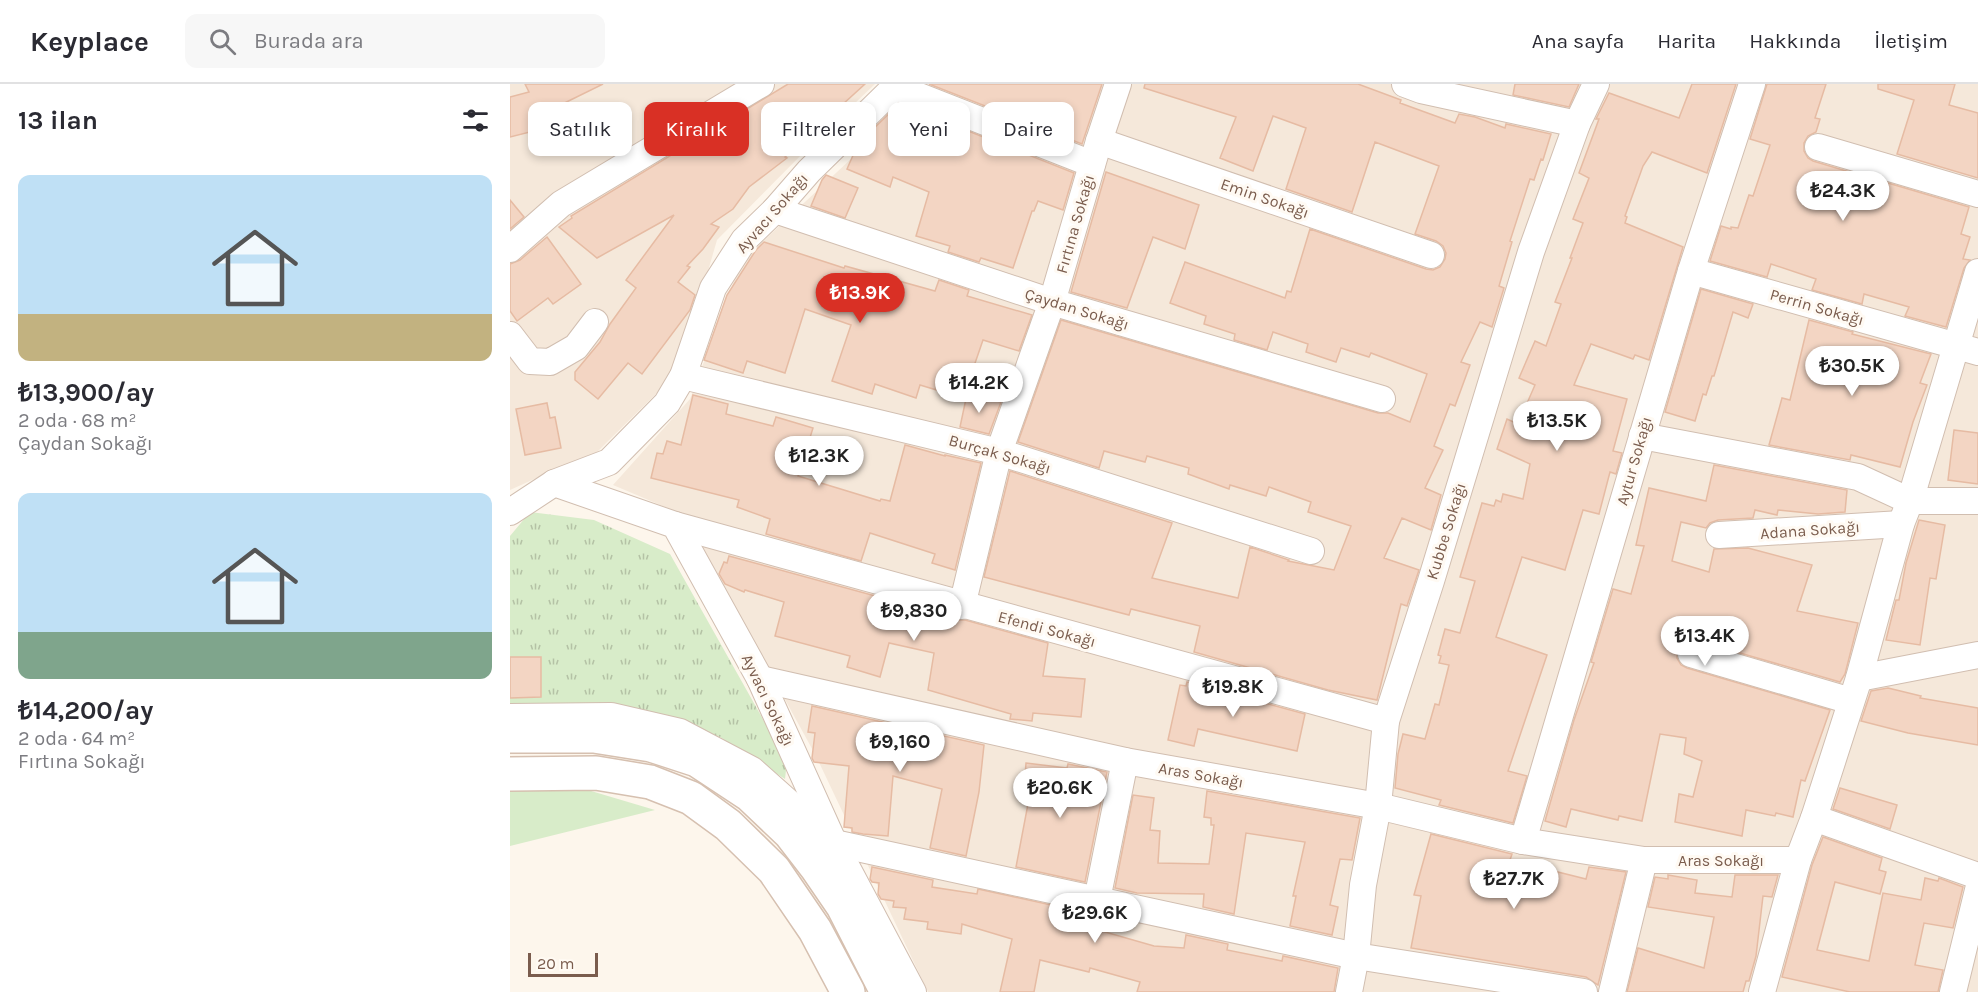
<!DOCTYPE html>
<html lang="tr">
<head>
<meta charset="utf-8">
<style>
  body { margin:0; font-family:Karla,sans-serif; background:#f7f7f7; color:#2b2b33; height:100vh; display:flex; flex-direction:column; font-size:22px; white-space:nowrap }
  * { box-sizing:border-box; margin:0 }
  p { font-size:20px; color:#7c7c81 }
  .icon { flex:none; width:33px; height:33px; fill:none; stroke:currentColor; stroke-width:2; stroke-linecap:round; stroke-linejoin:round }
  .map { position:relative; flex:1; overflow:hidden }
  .drawer { display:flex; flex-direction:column; background:#fff; width:510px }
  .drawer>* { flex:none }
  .hud { position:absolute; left:18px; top:18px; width:570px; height:54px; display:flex; gap:12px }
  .scale { position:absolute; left:18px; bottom:15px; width:70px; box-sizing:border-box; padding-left:6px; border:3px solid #7a5c4d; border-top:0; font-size:16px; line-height:21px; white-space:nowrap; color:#7a5c4d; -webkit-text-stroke:4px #fffaf3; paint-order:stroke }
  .price { position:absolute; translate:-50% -51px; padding:0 14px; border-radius:21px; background:#fff; color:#222; font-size:20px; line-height:39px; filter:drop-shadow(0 2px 3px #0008) }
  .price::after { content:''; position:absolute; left:50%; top:36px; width:18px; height:14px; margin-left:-9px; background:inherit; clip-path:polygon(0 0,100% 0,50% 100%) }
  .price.current { background:#d93025; color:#fff }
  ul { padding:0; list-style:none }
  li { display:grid; align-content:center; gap:12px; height:318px; padding:0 18px }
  li span { display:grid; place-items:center; height:186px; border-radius:12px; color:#555 }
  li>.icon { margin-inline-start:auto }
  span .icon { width:108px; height:108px; fill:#fffc; stroke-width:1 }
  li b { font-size:26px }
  h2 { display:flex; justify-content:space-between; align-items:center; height:72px; padding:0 18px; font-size:26px }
  .tag { padding:0 21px; border-radius:12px; background:#fff; box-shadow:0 3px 9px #0003; font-size:21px; line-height:54px }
  .tag.current { background:#d93025; color:#fff }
  header { display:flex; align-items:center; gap:36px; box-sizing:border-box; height:84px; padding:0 30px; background:#fff; border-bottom:2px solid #e1e1e2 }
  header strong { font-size:28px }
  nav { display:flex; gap:33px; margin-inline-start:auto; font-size:21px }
  .search { width:420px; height:54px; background:#f7f7f7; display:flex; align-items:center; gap:15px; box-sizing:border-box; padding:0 21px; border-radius:12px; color:#7c7c81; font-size:22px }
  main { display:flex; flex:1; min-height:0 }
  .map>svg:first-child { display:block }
</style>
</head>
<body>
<header>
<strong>Keyplace</strong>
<div class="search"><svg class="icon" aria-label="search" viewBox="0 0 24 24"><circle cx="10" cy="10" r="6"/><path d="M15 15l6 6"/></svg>Burada ara</div>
<nav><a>Ana sayfa</a><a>Harita</a><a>Hakkında</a><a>İletişim</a></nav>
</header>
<main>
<section class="drawer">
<h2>13 ilan<svg class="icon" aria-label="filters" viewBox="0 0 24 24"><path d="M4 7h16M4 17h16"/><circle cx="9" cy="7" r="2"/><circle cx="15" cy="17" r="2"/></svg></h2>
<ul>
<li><span style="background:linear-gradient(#bfe0f5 75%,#c2b280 0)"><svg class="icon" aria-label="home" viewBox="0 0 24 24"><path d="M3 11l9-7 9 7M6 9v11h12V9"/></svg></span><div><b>₺13,900/ay</b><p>2 oda · 68 m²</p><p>Çaydan Sokağı</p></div></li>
<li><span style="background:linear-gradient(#bfe0f5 75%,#7fa58c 0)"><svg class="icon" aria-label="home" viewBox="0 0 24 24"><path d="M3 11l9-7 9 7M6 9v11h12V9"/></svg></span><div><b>₺14,200/ay</b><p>2 oda · 64 m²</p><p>Fırtına Sokağı</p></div></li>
</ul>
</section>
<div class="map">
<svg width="1468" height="908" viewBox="0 0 1468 908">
  <defs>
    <pattern id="park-tufts" width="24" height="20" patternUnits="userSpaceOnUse" patternTransform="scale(1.5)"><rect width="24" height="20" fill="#d8ecc9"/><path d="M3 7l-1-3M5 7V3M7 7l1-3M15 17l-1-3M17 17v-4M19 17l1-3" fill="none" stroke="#b4c2a5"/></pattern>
  </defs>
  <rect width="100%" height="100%" fill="#fdf6ec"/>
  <g fill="#f5e8da">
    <path d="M0,0H365L301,61L207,156L169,287L79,376L42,387L0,406Z"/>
    <path d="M421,0H1468V908H418L306,672L174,431L103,401L180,315L231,178Z"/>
  </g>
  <path fill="#d8ecc9" d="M71,704L145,726L0,762V706Z"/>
  <path fill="url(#park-tufts)" d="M20,428L84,436L160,470L277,678L275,695L210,653L101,624L0,628V452Z"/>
  <g fill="#f3d5c3" stroke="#e6bba3" stroke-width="1.5">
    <path d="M15,0H93L24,34L27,44H24V47L0,53V13L19,8Z"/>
    <path d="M278,0H355L275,73L277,74L239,103L223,125L201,140L209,143L193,165L177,182L180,183L168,198L185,211L180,226L132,290L118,279L88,315L65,296V288L90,258L100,240L126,204L116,196L164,131L87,174L49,143L62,134L61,132Z"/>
    <path d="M419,0H592L572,60Z"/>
    <path d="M635,0H848L891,16L890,19L945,39L949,30L965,33L995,44L996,40L1041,50L1033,76L1031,75L1024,96L1020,95L1000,157L1002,158L989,202L994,204L982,243L970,238L951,278L960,281L945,322L940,320L924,362L933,366L915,404L931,411L921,446L892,434L874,474L909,486L897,522L891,520L867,616L818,606L684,568L690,542L621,525L619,531L474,493L500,387L662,439L642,494L728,514L740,463L779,476L778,477L824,486L841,442L798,428L801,418L759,403L756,412L720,401L719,405L678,390L679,384L637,372L635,378L594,367L589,384L508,358L551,236L868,329H878L900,338L917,290L861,269L859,273L831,264L826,278L796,268L798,260L763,248L757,266L724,256L725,250L694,240L696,232L660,219L675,178L775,214L777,207L781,208L800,145L916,185L923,186L930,183L935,175L936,169L933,162L926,157L905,150L929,82L865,58L842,128L776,105L796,44L763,32L743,87L710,74L726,33L634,4Z"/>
    <path d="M1005,0H1069L1059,23L1003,11Z"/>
    <path d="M1182,0H1226L1197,89L1142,68L1133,82L1115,132L1117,133L1115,139L1173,163L1139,276L1125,271L1123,275L1081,260L1064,301L1117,315L1103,367L1112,369L1106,390L1100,388L1089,430L1073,426L1055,486L1012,473L986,553L1037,571L998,687L1017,692L1003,739L929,721L931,716L885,704L888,670L893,650L915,655L925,620L929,621L939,581L929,579L931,572L928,571L935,545L950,549L965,497L950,493L972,419L984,422L986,416L991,418L993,410L1013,415L1020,380L987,365L997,335L1008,340L1025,301L1009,294L1025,257L1036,262L1051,220L1045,218L1062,174H1060L1073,139L1063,135L1079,94L1069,89L1089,35H1086L1099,9L1169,34Z"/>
    <path d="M1257,0H1316L1305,34L1310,35L1306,48L1298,52L1294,59V67L1298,74L1303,77L1343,89L1342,92L1376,103L1378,99L1459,123L1451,150L1460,153L1453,175L1460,176L1454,184L1436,243L1395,232L1399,223L1354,210L1352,220L1302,206L1306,195L1261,180L1257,193L1200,177L1211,142L1221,145V143L1228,144L1239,111L1243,112L1260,61L1240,55Z"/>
    <path d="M1368,0H1445L1439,21L1468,29V94L1387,70L1404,16L1368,5Z"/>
    <path d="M386,23L412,34L409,42L443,56L448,43L564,89L553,126L528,117L524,127H522L503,184L471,174L469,178L438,168L440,162L406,152L419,108L383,93L380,103L337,85L348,60L352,56L355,58L358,50Z"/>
    <path d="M596,88L689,121L675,165L643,153L617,224L561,208Z"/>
    <path d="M316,91L348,104L335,134L301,122L312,96Z"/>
    <path d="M0,116L14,133L0,145Z"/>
    <path d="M37,153L71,200L43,220L38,214L7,237L0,227V180L10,176Z"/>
    <path d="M254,158L334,184L335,182L425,207L429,196L459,206L457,212L522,231L509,267L473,256L453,314L410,301L406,314L365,300L362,310L322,297L341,241L295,225L275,289L237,277L233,289L194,276L217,211L246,166Z"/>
    <path d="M1191,205L1243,220L1238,234L1223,228L1204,292H1202L1196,311L1193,310L1185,337L1155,328Z"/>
    <path d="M1299,236L1343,248L1342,250L1421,270L1410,299L1417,301L1403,338L1390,383L1341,371L1340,376L1259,361L1272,314L1280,316Z"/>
    <path d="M457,310L491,318L479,350L450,343Z"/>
    <path d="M183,311L218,320L216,330L263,342L266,333L303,344L288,392L370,417L371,415L380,417L395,361L435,372V371L471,379L445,486L422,479L425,470L360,449L351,477L256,450L260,435L227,423L229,416L141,394L147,369L153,370L157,357L171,361Z"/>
    <path d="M37,319L40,334L45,333L51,364L15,371L6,325Z"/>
    <path d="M1444,346L1468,349V400L1438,396Z"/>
    <path d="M1204,381L1337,406L1335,428L1308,430L1268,426L1267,431L1245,426L1243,434L1208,436L1200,439L1196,444L1171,438L1162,477L1199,488L1204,465L1238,464L1302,481L1287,527L1348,539L1335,590L1330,598L1185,556H1177L1171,559L1167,565V574L1171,581L1177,584L1320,626L1295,697L1291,696L1283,733L1266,729L1265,732L1236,726L1232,752L1165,738L1169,710L1183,713L1192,677L1174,670L1176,654L1150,650L1132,737L1109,732L1108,736L1061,725L1056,743L1035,737L1064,636L1084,579L1081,578L1103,505L1121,510L1134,462L1126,461L1139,404L1196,417Z"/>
    <path d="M1409,436L1435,441L1426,495L1420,494L1410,561L1376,556L1386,516H1389L1396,479Z"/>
    <path d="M219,472L442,533L448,536H455L538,559L533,592L575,595L571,633L523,629L522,637L500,635L501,630L418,606L424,569L379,559L370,593L337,583L340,572L265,552L274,518L235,506L234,508L215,500L209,490L214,478L217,479Z"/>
    <path d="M0,573H31V613L0,614Z"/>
    <path d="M677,598L795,630L787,667L688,645L684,662L658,656L670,601L676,602Z"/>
    <path d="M1378,604L1411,612L1410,614L1468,624V661L1398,649L1351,637L1361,607Z"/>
    <path d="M302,622L474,661L469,708L456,772L420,764L432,705L383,692L378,752L353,750L342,748V744L334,743L339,682L304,678L302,674L305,649L298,648Z"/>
    <path d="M516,679L557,684L558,680L597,688L575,798L506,783L518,720H516L517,705L514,704Z"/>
    <path d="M1330,704L1387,721L1380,745L1323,725Z"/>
    <path d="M697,707L850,734L842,776L830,775L820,821L828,823L822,851L780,842L786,812H783L795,758L736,749L724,830L693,823L694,810L627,809L605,804L623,711L644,714L640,746L650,747L648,779L699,780L704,741H701V734L694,733Z"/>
    <path d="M921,750L1002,770L1000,776L1076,795L1079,783L1116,788L1088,901L1076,893L901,864L911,812L904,811Z"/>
    <path d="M1313,753L1372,774L1369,786L1376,788L1370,810L1325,798L1307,866L1359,877L1373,809L1411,816L1415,794L1428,797L1429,794L1453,803L1443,844L1414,839L1405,881L1433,886L1428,908H1340L1272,893L1302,781Z"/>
    <path d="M362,783L423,796L422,803L467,810L468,805L591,832L588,846L644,862L674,864L676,851L718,860L717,866L772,877L773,872L828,884L824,908H627L630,898L580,884L579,888L530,876L524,908H490L502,855L452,840L451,850L417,845L418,838L394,835L396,824L383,823L384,817L371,815L368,810L369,799L362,798L360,795Z"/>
    <path d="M1158,791L1187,796L1185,809L1222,813L1225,791H1268L1262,813L1253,812L1246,872L1239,897H1236L1233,908H1117L1128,864L1194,884L1204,833L1138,823L1145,793L1158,795Z"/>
  </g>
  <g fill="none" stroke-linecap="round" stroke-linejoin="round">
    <g stroke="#d1beb0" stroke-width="28">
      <g id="street">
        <path d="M895,0L911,6L1067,40"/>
        <path d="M386,3L582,80"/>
        <path d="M589,57L921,171"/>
        <path d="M1308,63L1468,110"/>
        <path d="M265,126L542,218L872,315"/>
        <path d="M0,165L51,120L251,0"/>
        <path d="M1181,187L1468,268"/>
        <path d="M0,251L20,277L40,278L66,263L85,238"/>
        <path d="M173,292L489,368L801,467"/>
        <path d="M1132,352L1348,393L1400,417H1468"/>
        <path d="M44,399L165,441L250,595L324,759L403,908"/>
        <path d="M0,428L44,399L99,378L157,319L173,292L203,204L234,156L265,126L299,87L388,0"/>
        <path d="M165,441L876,637"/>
        <path d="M1209,451L1391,440"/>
        <path d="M452,522L489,368L542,218L589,57L608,0"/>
        <path d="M1181,570L1341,617"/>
        <path d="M1349,594L1468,571"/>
        <path d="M250,595L615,677L868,722L1013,757L1134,776H1288"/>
        <path d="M0,633L101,632L170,648L242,686L324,759L846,872L1074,908"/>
        <path d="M1304,734L1468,792"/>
        <path d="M1013,757L1181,187L1242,0"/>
        <path d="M587,816L615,677"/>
        <path d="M839,908L846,872L853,801L868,722L876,637L921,497L1021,168L1067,40L1086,0"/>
        <path d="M1102,908L1134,776"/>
        <path d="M1252,908L1288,776L1304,734L1349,594L1391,440L1400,417L1468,188"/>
        <path d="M1443,908L1468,806"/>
      </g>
    </g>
    <g stroke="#d6c0b0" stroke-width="36">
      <g id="secondary">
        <path d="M0,652H84L141,661L187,676L240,711L280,749L307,784L333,822L377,908"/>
        <path d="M0,690L86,689L140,698L181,714L218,741L264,786L305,846L338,908"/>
      </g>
    </g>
    <use href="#street" stroke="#fff" stroke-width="26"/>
    <use href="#secondary" stroke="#fff" stroke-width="33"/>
  </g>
  <g text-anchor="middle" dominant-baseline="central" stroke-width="6" stroke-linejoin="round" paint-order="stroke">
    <g font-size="16" fill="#7a5c4d" stroke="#fffaf3">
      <text transform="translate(755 114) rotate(19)">Emin Sokağı</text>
      <text transform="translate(262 129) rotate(-49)">Ayvacı Sokağı</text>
      <text transform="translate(565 140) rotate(-74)">Fırtına Sokağı</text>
      <text transform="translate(1307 223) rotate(16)">Perrin Sokağı</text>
      <text transform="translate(567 225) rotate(17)">Çaydan Sokağı</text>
      <text transform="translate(490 370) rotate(16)">Burçak Sokağı</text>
      <text transform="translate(1124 377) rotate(-74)">Aytur Sokağı</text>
      <text transform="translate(1300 446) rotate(-4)">Adana Sokağı</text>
      <text transform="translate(936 447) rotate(-73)">Kubbe Sokağı</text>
      <text transform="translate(537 545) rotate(15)">Efendi Sokağı</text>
      <text transform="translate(258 616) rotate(64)">Ayvacı Sokağı</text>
      <text transform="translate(691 691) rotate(10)">Aras Sokağı</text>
      <text x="1211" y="776">Aras Sokağı</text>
    </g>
  </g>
</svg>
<div class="scale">20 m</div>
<b class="price" style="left:1333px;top:138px">₺24.3K</b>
<b class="price current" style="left:350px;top:240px">₺13.9K</b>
<b class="price" style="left:1342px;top:313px">₺30.5K</b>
<b class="price" style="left:469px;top:330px">₺14.2K</b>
<b class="price" style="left:1047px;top:368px">₺13.5K</b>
<b class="price" style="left:309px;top:403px">₺12.3K</b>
<b class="price" style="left:404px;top:558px">₺9,830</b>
<b class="price" style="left:1195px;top:583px">₺13.4K</b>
<b class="price" style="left:723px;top:634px">₺19.8K</b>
<b class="price" style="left:390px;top:689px">₺9,160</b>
<b class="price" style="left:550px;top:735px">₺20.6K</b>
<b class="price" style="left:1004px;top:826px">₺27.7K</b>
<b class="price" style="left:585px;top:860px">₺29.6K</b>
<div class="hud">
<a class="tag">Satılık</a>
<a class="tag current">Kiralık</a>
<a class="tag">Filtreler</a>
<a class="tag">Yeni</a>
<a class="tag">Daire</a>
</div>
</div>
</main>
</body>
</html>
